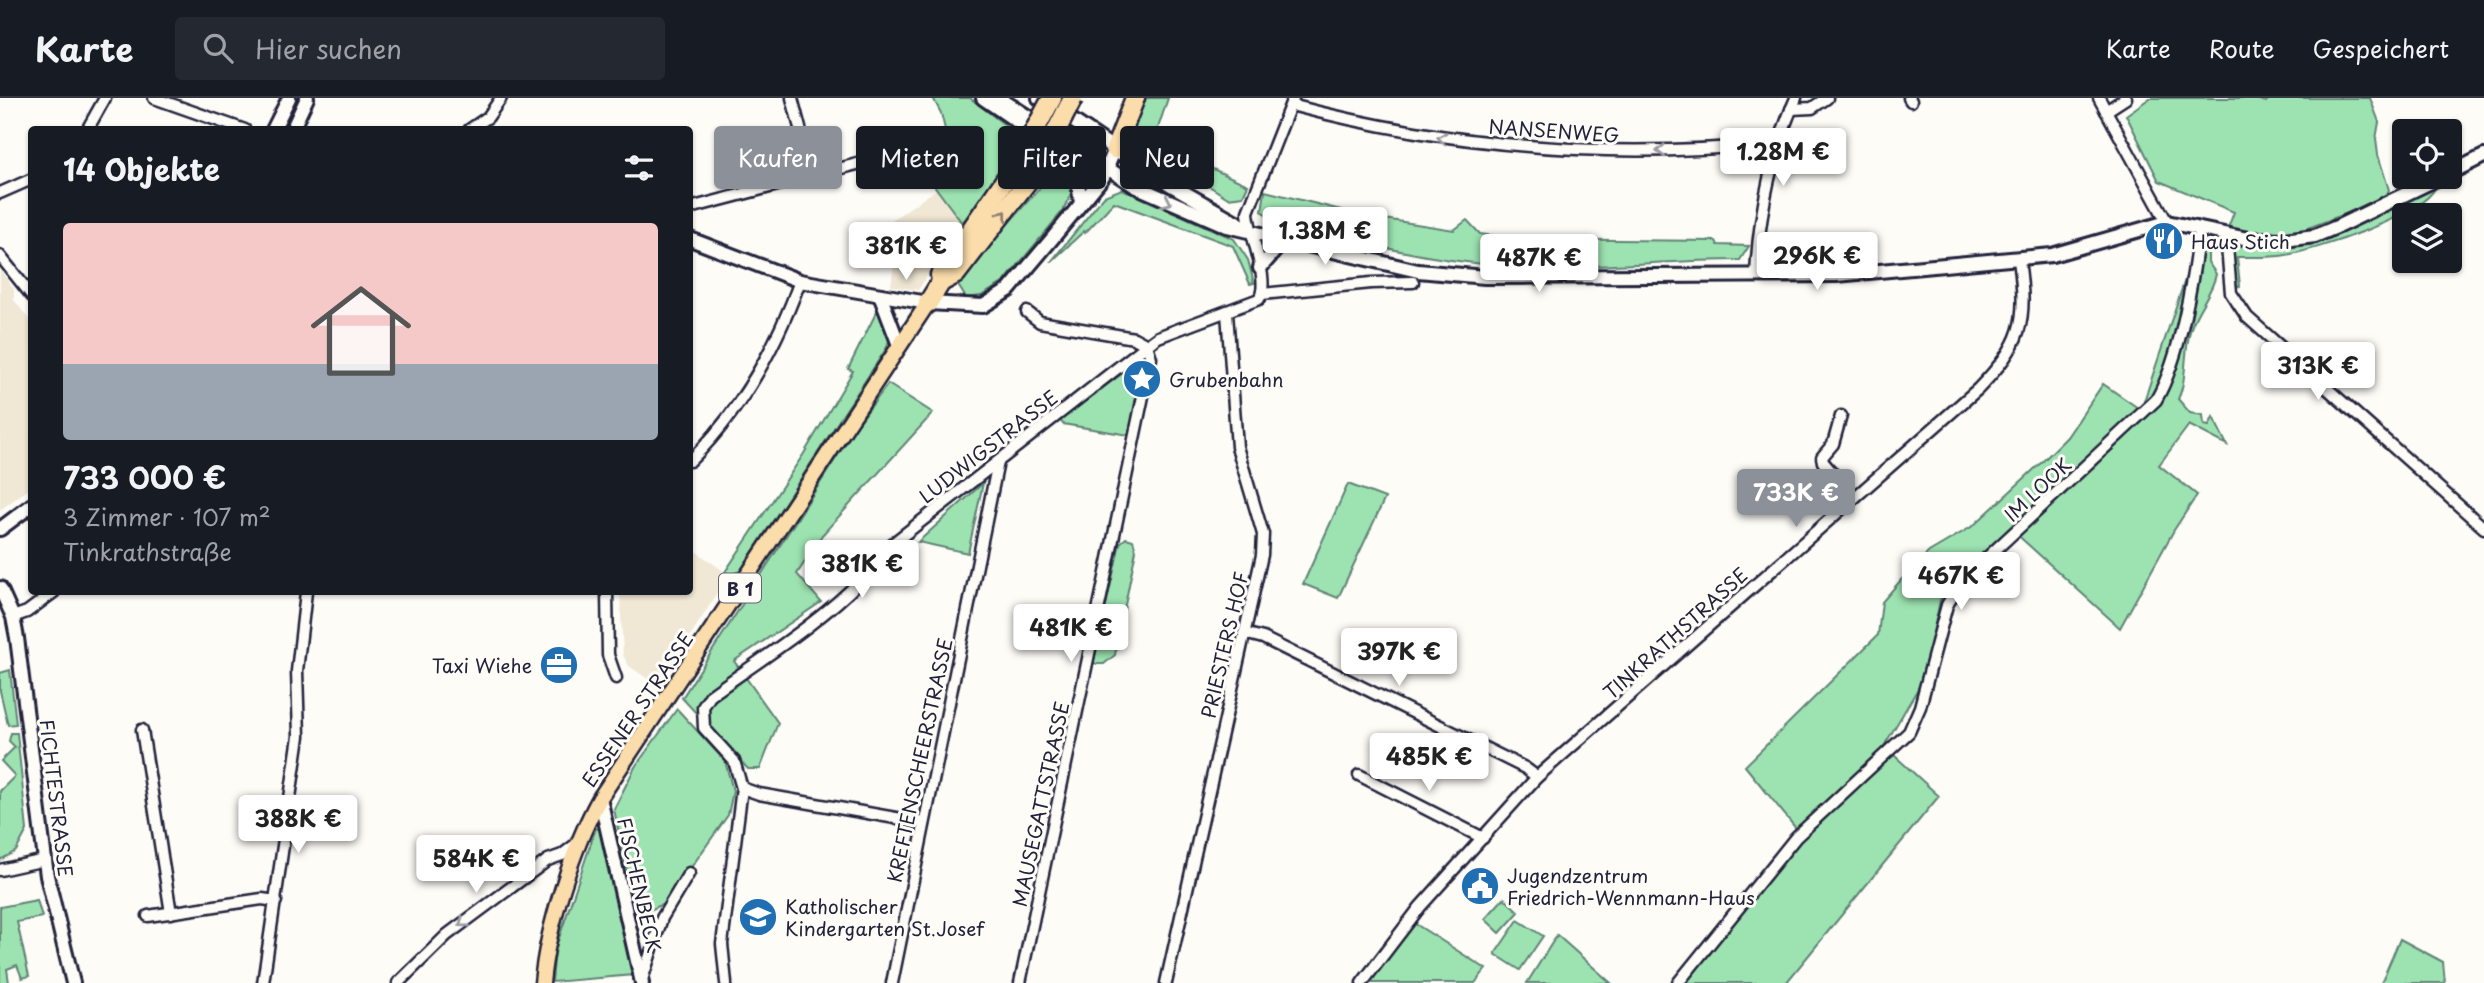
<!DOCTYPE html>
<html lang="de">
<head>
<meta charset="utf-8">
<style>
  body { margin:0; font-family:"Playpen Sans",sans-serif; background:#242831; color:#f1f3f6; height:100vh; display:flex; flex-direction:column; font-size:26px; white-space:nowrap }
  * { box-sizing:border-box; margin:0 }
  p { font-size:23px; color:#9ea1a6 }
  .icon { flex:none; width:38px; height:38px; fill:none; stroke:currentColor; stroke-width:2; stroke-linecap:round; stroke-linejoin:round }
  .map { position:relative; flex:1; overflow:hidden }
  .sheet { position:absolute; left:28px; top:28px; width:665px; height:469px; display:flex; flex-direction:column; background:#171b24; border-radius:7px; box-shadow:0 2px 5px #0004 }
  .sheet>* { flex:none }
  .guide { position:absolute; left:714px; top:28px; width:665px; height:63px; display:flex; gap:14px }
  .controls { position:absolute; left:2392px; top:21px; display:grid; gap:14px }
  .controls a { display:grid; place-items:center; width:70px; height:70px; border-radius:7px; background:#171b24; box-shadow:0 2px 5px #0004; font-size:35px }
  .price { position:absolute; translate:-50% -60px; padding:0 16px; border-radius:7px; background:#fff; color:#222; font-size:23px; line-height:46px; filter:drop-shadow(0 2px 4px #0008) }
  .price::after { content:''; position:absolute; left:50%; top:42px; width:21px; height:16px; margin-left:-10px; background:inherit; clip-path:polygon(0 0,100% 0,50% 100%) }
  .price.active { background:#8c9099; color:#fff }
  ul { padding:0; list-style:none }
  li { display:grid; align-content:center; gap:14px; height:371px; padding:0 35px }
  li span { display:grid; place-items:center; height:217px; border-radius:7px; color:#555 }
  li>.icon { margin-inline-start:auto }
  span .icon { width:126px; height:126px; fill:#fffc; stroke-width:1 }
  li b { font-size:30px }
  h2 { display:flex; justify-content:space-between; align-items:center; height:84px; padding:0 35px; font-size:30px }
  .tag { padding:0 24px; border-radius:7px; background:#171b24; box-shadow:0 2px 5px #0004; font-size:24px; line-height:63px }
  .tag.active { background:#8c9099; color:#fff }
  header { display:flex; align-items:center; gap:42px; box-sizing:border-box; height:98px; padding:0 35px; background:#171b24; border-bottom:2px solid #363941 }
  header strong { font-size:33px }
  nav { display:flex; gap:38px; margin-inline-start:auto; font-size:24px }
  .search { width:490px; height:63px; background:#242831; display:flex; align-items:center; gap:18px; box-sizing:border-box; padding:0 24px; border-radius:7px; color:#9ea1a6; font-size:26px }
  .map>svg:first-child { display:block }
</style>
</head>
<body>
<header>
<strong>Karte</strong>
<div class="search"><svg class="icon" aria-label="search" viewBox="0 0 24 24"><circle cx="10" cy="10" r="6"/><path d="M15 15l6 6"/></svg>Hier suchen</div>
<nav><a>Karte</a><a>Route</a><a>Gespeichert</a></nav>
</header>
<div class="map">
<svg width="2484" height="885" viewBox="0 0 2484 885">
  <rect width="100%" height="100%" fill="#fdfcf7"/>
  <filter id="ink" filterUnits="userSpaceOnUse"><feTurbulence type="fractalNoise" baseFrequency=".0143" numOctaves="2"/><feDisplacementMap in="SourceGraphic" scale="14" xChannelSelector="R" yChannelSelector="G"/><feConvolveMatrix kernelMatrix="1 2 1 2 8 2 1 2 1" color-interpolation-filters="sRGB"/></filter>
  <g filter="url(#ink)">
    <g fill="#f0e7d5">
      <path d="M937,91L962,125L918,192L891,188L894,167L858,151L857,146Z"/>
      <path d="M0,172L14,191V202L32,225L31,389L0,412Z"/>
      <path d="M690,449L729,477L658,588L629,568L623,557L620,494H690Z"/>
    </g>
    <g fill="#9de3b1" stroke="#608276" stroke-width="2">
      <path d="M933,0H970L1018,37L996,86L962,125L913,59L949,48L941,15Z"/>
      <path d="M1145,0H1168L1157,33L1169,51L1248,87L1243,98L1228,100L1129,37Z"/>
      <path d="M2150,0H2252L2266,4L2270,0H2370L2379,24L2376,41L2378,57L2389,92L2384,101L2295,135H2255L2228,130L2234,114L2159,83L2126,17Z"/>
      <path d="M1058,62L1068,79L1073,78V94L1062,114L1004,184L981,198L966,200L956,184L1046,83Z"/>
      <path d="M2436,89C2422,118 2317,152 2286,157C2270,160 2253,159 2237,159L2240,188L2235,189L2231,142H2314Z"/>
      <path d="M1122,91L1234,141L1248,162L1254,185L1250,186L1233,148L1114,104L1085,135L1084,133L1051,164L1104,98Z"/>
      <path d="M1265,93L1365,118L1454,132L1467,122L1480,136L1517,141L1716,143L1718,147L1749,148L1740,162C1652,162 1563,175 1474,165C1405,157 1334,139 1267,117L1262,113Z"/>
      <path d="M2208,144V164L2216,176C2213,194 2197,211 2191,230C2183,253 2188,280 2178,301L2190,315L2203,317L2204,327L2209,328L2213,319L2227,347L2189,327L2159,367L2197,397L2174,432L2120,530L2012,432L1947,490L1940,502L1923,582L1884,648L1939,698L1786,885H1681L1798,733L1745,668L1878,537L1882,504L1907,475L1929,454L1973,428L2043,363L2067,339L2103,286L2141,312L2193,158L2200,147Z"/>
      <path d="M879,209L890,240L886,251L740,473L729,477L725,474L803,357L853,273L848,271Z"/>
      <path d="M1131,269L1141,276L1129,337L1063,326L1060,322Z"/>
      <path d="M888,286L933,315L822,437L797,476L821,504L734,563L778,625L760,671H748L682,600L858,326Z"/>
      <path d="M983,385L968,455L918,444Z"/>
      <path d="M1348,386L1385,400L1338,500L1303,486Z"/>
      <path d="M1126,440L1133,442L1136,452L1115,557L1104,566H1093L1120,445Z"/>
      <path d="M10,572L16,626L8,627L0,593V575Z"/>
      <path d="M677,611L725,663L733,693L728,717L666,805L636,818L614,711L635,669Z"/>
      <path d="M11,635H17L27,732L16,753L0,762V693L15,678L1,663L15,649L9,643Z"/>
      <path d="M596,730L601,732L634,877L552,884L555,852Z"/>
      <path d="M1504,800L1519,814L1500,835L1485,821Z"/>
      <path d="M37,802L42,819L17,824L29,878L22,880L17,867L7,871L9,885H0V809Z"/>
      <path d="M1518,822L1543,838L1520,872L1495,856Z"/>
      <path d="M1414,825L1486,871L1475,885H1368Z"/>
      <path d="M1557,837L1611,885H1527Z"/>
      <path d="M2400,841L2443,864L2445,885H2381Z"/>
    </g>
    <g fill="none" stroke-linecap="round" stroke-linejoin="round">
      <g stroke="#22223b" stroke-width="15">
        <g id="street">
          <path d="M154,0L245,32"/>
          <path d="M792,0L813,79"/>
          <path d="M1909,0L1911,3"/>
          <path d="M2099,0L2167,124"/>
          <path d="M1291,7C1449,49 1606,62 1769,46L1777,49"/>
          <path d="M1791,11L1812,10L1827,0"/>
          <path d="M2106,13L2126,0"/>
          <path d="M87,32L105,0"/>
          <path d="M469,32L488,19L501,0"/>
          <path d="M0,95L32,81"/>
          <path d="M690,110L952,41L970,48"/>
          <path d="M2226,137L2231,195L2247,219L2484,430"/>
          <path d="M0,158L32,198"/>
          <path d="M1756,177C1759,116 1771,56 1796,0"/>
          <path d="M1262,196L1371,185L1413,184"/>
          <path d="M1027,214L1040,224L1134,240L1147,247"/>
          <path d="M1841,318L1833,346L1822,359L1823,364L1854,400"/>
          <path d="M690,363C740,314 776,249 800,183"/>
          <path d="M607,494L608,557L616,580"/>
          <path d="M13,519L27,514L54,494"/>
          <path d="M1244,535L1263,540L1525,670L1537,679"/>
          <path d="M142,632L171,815"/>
          <path d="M1359,677L1483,740"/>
          <path d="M742,690L759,696L924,725"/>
          <path d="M0,772L45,762"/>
          <path d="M148,818L262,801L276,803"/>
          <path d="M642,882L662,820L689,775"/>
          <path d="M263,885L299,638L297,573L306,494"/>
          <path d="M398,885L447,837L548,762L562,757L579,744"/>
          <path d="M726,885L722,846L742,690L734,663L704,630L703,609L710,598C758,563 819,525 860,483C870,473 877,460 887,450L1147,247L1158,239L1259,201C1271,183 1249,137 1248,114L1293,0"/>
          <path d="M892,885L998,364"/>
          <path d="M1020,885L1151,260L1147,247"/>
          <path d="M1166,885L1262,457L1263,436L1237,349L1227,215"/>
          <path d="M1362,885L1420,809L1537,679L1978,291C2022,245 2028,225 2019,162"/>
          <path d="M1678,885L1796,739L1909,634L1920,609L1947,507L1962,483L2156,302C2180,261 2194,178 2199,130"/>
        </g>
      </g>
      <g stroke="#22223b" stroke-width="18">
        <g id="secondary">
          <path d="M983,0L1066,57L1076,72L1081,105"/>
          <path d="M999,0L1135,88L1227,128L1418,173L1485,179L1836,177L2052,157L2167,124L2248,141L2284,142L2315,138L2339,128L2441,79"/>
          <path d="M1039,0L1152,76L1245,129"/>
          <path d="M273,32L289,0"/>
          <path d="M292,32L307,0"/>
          <path d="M2450,75L2484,58"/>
          <path d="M690,141L800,183L928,205L983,208L1009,192L1051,142L1103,79L1115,51"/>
          <path d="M1260,170L1285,141"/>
          <path d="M880,197L899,247"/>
          <path d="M0,431L32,407"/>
          <path d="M0,490L13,519L17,540L47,778L73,885"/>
          <path d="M600,700L642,885"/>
        </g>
      </g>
      <g stroke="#22223b" stroke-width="19">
        <path id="primary" d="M542,885C547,830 573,748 600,700L928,205"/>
      </g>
      <g stroke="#22223b" stroke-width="23">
        <g id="highway">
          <path d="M1115,51L1135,0"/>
          <path d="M941,184L956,176L1037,71"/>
          <path d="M928,205L941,184L940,177L1020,60"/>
        </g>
      </g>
      <use href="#street" stroke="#fdfcf7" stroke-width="10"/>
      <use href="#secondary" stroke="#fdfcf7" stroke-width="12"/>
      <use href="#primary" stroke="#fbdcab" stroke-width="14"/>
      <use href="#highway" stroke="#fbdcab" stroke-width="18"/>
      <g stroke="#22223b" stroke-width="23" stroke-linecap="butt">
        <g id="highway-bridge">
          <path d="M1020,60L1052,0"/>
          <path d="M1037,71L1073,0"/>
        </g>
      </g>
      <use href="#highway-bridge" stroke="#fbdcab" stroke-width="18"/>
    </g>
    <defs><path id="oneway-chevron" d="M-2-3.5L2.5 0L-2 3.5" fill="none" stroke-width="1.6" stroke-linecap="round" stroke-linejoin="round" transform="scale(1.75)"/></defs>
    <g stroke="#9a9aa2">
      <use href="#oneway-chevron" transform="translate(1442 40) rotate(-172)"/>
      <use href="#oneway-chevron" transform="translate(1661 53) rotate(177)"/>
      <use href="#oneway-chevron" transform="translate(1167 104) rotate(25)"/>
      <use href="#oneway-chevron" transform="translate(463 825) rotate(144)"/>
    </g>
    <use stroke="#8e7f73" href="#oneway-chevron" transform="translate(1003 117) rotate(-52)"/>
  </g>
  <defs>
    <g id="restaurant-disc" transform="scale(2.0125)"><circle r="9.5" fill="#1f6fb2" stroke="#fdfcf7"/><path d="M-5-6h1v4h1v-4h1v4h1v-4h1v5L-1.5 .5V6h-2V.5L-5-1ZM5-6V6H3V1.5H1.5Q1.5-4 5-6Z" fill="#fff"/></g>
    <g id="sight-disc" transform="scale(2.0125)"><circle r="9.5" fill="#1f6fb2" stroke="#fdfcf7"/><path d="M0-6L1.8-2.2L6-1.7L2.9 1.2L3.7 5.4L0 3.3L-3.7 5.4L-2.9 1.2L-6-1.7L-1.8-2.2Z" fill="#fff"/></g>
    <g id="office-disc" transform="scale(2.0125)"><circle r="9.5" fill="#1f6fb2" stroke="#fdfcf7"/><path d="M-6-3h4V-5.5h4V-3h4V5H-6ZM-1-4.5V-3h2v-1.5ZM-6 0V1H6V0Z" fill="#fff"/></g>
    <g id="civic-disc" transform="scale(2.0125)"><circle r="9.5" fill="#1f6fb2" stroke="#fdfcf7"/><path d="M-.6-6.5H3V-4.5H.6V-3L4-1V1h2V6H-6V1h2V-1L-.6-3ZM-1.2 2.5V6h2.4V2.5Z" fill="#fff"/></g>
    <g id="school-disc" transform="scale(2.0125)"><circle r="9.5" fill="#1f6fb2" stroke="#fdfcf7"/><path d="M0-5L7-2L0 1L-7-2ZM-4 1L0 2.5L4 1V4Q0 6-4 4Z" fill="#fff"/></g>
  </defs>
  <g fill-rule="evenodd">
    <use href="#restaurant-disc" x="2164" y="143"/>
    <use href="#sight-disc" x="1142" y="281"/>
    <use href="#office-disc" x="559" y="567"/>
    <use href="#civic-disc" x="1480" y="788"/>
    <use href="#school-disc" x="758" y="819"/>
  </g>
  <g text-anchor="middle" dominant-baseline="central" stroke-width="6" stroke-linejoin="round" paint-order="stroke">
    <rect fill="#fdfcf7" stroke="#646373" stroke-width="2" x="719" y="475.5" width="42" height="29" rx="5"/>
    <g font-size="18" font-weight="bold" fill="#22223b">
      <text x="740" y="490">B 1</text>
    </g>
    <g font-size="19" fill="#22223b" stroke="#fdfcf7">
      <text transform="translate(1554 32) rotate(4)">NANSENWEG</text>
      <text transform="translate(988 348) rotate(-38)">LUDWIGSTRASSE</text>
      <text transform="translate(2037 391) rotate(-43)">IM LOOK</text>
      <text transform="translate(1675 535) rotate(-42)">TINKRATHSTRASSE</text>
      <text transform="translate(1224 547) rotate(-77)">PRIESTERS HOF</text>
      <text transform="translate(637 611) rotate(-56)">ESSENER STRASSE</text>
      <text transform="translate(919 662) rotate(-78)">KREFTENSCHEERSTRASSE</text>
      <text transform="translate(57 700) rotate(83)">FICHTESTRASSE</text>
      <text transform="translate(1040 706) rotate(-78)">MAUSEGATTSTRASSE</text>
      <text transform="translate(640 787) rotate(77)">FISCHENBECK</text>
    </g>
    <g font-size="19" fill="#22223b" stroke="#fdfcf7" text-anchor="start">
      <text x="2191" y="143">Haus Stich</text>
      <text x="1169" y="281">Grubenbahn</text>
      <text x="532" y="567" text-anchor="end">Taxi Wiehe</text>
      <text x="1507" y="777">Jugendzentrum<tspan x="1507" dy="22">Friedrich-Wennmann-Haus</tspan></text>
      <text x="785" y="808">Katholischer<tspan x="785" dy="22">Kindergarten St.Josef</tspan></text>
    </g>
  </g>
</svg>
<div class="controls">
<a><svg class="icon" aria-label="locate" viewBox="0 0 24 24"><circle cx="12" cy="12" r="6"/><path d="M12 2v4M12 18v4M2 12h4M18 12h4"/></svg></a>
<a><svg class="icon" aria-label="layers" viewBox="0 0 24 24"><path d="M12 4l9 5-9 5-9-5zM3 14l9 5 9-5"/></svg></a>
</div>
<b class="price" style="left:1783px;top:90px">1.28M €</b>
<b class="price" style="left:1325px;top:169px">1.38M €</b>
<b class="price" style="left:906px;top:184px">381K €</b>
<b class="price" style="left:1817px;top:194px">296K €</b>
<b class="price" style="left:1539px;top:196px">487K €</b>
<b class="price" style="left:2318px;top:304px">313K €</b>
<b class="price active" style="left:1796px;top:431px">733K €</b>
<b class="price" style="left:862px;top:502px">381K €</b>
<b class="price" style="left:1961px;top:514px">467K €</b>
<b class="price" style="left:1071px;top:566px">481K €</b>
<b class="price" style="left:1399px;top:590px">397K €</b>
<b class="price" style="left:1429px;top:695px">485K €</b>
<b class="price" style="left:298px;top:757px">388K €</b>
<b class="price" style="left:476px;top:797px">584K €</b>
<div class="guide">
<a class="tag active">Kaufen</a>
<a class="tag">Mieten</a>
<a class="tag">Filter</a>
<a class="tag">Neu</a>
</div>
<section class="sheet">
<h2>14 Objekte<svg class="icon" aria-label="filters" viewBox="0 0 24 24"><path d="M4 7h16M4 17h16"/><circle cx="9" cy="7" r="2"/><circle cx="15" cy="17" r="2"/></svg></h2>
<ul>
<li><span style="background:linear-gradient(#f6c9c9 65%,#9aa5b1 0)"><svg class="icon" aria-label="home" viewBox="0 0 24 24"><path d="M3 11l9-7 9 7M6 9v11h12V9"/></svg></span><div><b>733 000 €</b><p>3 Zimmer · 107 m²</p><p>Tinkrathstraße</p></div></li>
</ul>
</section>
</div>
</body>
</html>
